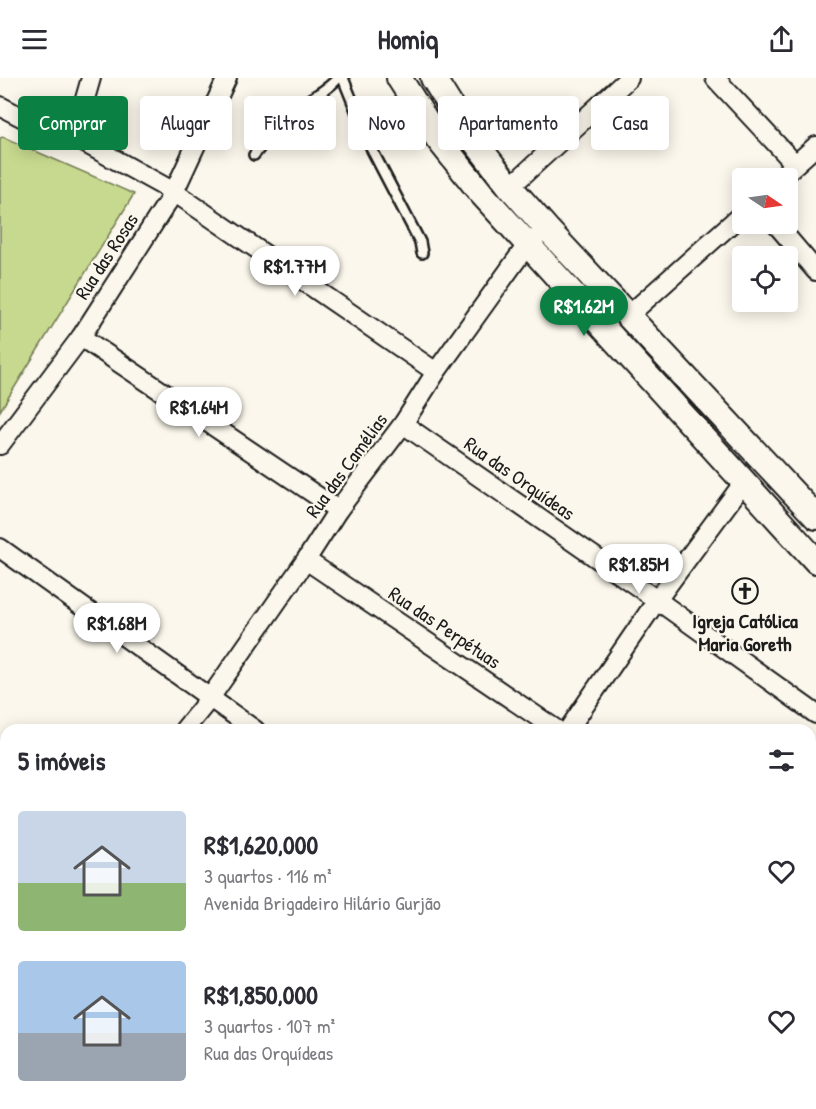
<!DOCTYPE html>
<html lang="pt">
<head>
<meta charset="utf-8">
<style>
  body { margin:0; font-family:"Patrick Hand",sans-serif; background:#f7f7f7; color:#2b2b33; height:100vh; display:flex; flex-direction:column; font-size:22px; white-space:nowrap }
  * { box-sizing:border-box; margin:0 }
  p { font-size:20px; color:#7c7c81 }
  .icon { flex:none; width:33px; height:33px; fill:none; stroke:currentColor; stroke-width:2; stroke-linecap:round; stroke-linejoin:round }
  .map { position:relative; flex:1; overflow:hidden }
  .panel { position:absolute; left:0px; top:646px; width:816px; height:386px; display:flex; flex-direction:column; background:#fff; border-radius:18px 18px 0 0; box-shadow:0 3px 15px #0003 }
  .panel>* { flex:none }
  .top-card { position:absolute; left:18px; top:18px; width:780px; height:54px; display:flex; gap:12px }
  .needle { width:39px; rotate:103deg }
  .fabs { position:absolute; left:732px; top:90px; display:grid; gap:12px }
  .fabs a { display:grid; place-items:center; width:66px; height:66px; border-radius:6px; background:#fff; box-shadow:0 3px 15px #0003; font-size:30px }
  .price { position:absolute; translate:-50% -51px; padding:0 14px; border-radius:21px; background:#fff; color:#222; font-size:20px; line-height:39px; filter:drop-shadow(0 2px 3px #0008) }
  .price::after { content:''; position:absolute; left:50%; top:36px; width:18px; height:14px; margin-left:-9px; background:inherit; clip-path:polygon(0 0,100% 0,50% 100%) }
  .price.current { background:#0b8043; color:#fff }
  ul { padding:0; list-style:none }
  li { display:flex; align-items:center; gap:18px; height:150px; padding:0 18px }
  li span { display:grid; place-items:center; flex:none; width:168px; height:120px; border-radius:6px; color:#555 }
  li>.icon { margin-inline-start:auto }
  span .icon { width:72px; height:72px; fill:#fffc; stroke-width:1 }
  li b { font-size:26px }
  h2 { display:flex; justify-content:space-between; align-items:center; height:72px; padding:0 18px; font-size:26px }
  .tag { padding:0 21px; border-radius:6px; background:#fff; box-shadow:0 3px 15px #0003; font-size:21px; line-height:54px }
  .tag.current { background:#0b8043; color:#fff }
  header { display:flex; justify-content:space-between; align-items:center; height:78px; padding:0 18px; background:#fff; font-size:27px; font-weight:700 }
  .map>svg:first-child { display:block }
</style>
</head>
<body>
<header><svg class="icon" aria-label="menu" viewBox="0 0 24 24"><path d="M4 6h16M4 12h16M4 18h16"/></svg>Homiq<svg class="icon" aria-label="share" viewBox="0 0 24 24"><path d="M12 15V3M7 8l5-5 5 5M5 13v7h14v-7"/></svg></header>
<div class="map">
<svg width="816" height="1031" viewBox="0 0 816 1031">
  <rect width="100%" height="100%" fill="#fbf7ec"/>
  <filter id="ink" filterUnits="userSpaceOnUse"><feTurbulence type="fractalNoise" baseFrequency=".0167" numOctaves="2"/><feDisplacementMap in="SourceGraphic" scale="12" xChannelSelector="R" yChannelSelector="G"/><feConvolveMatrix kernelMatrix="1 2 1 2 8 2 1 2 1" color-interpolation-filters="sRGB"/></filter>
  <g filter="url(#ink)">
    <path fill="#c7d98e" stroke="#727a55" stroke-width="1.5" d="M3,59L134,116L0,333V60Z"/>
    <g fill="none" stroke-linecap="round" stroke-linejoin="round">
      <g stroke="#1c1c1c" stroke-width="14">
        <g id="lane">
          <path d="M343,0L372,72L420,164L422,175"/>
          <path d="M254,77C268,59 282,42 300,28C313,18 327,13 338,0"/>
        </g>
      </g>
      <g stroke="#1c1c1c" stroke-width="22">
        <g id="street">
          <path d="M715,0L795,86"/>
          <path d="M0,28L27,42L74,59L174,114L436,294"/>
          <path d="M74,59L91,0"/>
          <path d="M780,100L816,68"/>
          <path d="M510,109L629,0"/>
          <path d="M776,146L816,193"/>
          <path d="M629,237L742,136"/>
          <path d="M81,259L338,432"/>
          <path d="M403,346L657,522L816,636"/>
          <path d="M0,367L81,259L174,114L227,0"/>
          <path d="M0,470L255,652"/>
          <path d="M306,482L557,652"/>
          <path d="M184,652L210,620L306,482L338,432L403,346L436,294L527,167L536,160"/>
          <path d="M568,652L657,522L744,404"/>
          <path d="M0,699L6,698"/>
          <path d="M0,827L6,872"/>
          <path d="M810,832L816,836"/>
          <path d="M810,928L816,922"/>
          <path d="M0,1021L6,1020"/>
          <path d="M25,1026L26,1031"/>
          <path d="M211,1026L219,1031"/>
          <path d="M492,1026L499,1031"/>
          <path d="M697,1031L703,1026"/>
        </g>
      </g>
      <g stroke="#1c1c1c" stroke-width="28">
        <g id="secondary">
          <path d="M399,0L438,61L481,115L816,483"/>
          <path d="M433,0L465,51L510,109L547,151L816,439"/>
        </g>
      </g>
      <use href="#lane" stroke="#fbf7ec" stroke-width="9"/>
      <use href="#street" stroke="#fbf7ec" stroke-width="18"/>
      <use href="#secondary" stroke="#fbf7ec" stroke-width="24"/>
    </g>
  </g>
  <defs>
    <g id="church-ring" transform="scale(1.35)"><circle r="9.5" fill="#fbf7ec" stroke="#1c1c1c" stroke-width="1.5"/><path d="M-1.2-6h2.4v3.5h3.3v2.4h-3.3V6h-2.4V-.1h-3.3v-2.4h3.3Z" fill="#1c1c1c"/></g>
  </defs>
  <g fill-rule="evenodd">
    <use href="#church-ring" x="745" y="513"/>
  </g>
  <g text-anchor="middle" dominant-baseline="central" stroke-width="4.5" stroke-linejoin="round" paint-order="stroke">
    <g font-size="20" fill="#1c1c1c" stroke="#fbf7ec">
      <text transform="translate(106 178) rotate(-57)">Rua das Rosas</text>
      <text transform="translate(346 387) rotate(-54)">Rua das Camélias</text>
      <text transform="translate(520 400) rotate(35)">Rua das Orquídeas</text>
      <text transform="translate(445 549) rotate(34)">Rua das Perpétuas</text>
    </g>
    <g font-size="20" font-weight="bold" fill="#1c1c1c" stroke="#fbf7ec">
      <text x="745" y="542">Igreja Católica<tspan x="745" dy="23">Maria Goreth</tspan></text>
    </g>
  </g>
</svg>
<div class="fabs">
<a><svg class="needle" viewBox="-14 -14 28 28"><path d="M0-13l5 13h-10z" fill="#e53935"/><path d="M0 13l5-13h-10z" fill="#7c7c81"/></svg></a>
<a><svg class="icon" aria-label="locate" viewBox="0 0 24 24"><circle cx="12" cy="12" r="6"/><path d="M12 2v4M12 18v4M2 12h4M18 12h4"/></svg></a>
</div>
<b class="price" style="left:295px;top:219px">R$1.77M</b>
<b class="price current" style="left:584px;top:259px">R$1.62M</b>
<b class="price" style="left:199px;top:360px">R$1.64M</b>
<b class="price" style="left:639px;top:517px">R$1.85M</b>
<b class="price" style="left:117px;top:576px">R$1.68M</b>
<div class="top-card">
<a class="tag current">Comprar</a>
<a class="tag">Alugar</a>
<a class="tag">Filtros</a>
<a class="tag">Novo</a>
<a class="tag">Apartamento</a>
<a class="tag">Casa</a>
</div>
<section class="panel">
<h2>5 imóveis<svg class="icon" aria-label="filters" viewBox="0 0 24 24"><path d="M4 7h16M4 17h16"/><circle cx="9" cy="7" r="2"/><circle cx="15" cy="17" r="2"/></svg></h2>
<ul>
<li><span style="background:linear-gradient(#c9d6e8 60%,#8fb573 0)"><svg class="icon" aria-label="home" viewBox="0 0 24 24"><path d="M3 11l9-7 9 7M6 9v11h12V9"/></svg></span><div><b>R$1,620,000</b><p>3 quartos · 116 m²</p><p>Avenida Brigadeiro Hilário Gurjão</p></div><svg class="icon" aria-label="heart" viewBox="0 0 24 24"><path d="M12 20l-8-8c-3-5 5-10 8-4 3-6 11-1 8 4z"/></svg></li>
<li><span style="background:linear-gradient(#a9c7e8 60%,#9aa5b1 0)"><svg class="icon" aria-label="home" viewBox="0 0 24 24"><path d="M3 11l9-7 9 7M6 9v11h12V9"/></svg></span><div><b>R$1,850,000</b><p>3 quartos · 107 m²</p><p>Rua das Orquídeas</p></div><svg class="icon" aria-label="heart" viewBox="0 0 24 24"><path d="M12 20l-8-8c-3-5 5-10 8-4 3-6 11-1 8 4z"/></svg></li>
</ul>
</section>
</div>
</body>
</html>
